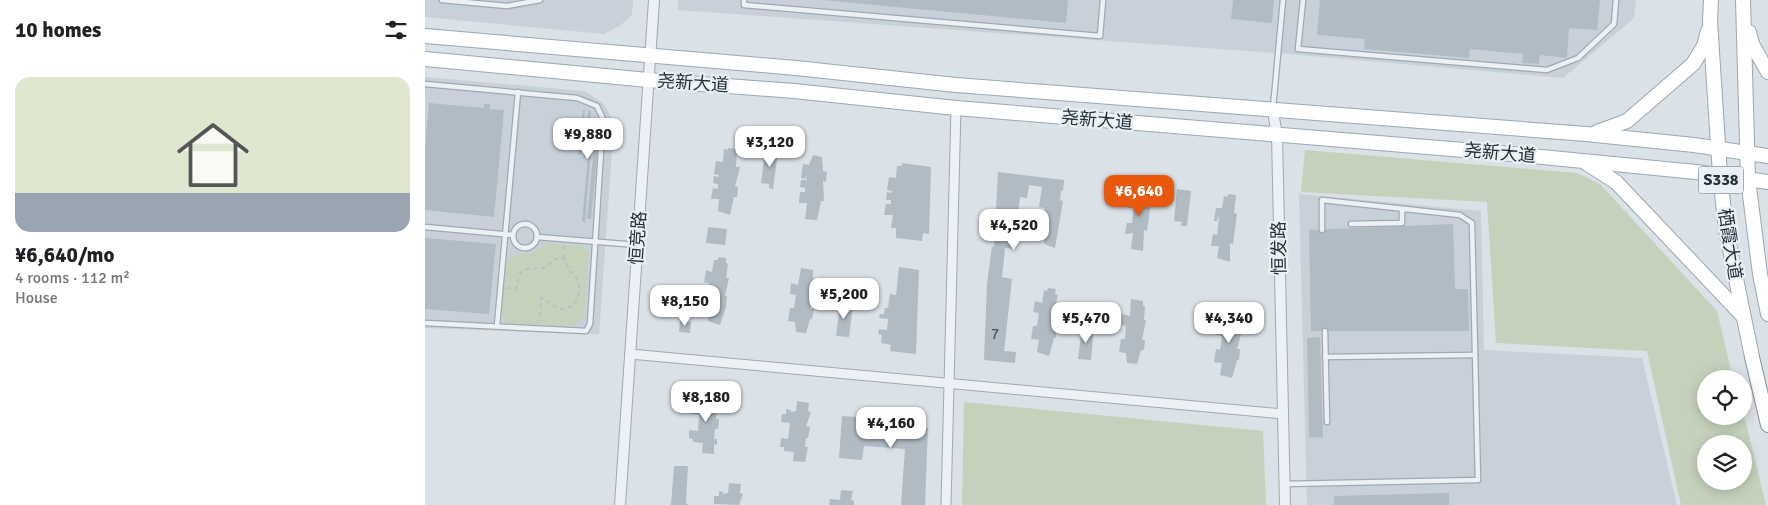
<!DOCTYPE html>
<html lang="en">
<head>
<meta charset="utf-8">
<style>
  body { margin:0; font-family:Signika,"Noto Sans SC",sans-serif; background:#f2f2f2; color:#202124; height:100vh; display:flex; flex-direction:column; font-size:19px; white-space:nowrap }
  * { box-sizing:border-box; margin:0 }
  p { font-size:16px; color:#757577 }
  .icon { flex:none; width:28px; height:28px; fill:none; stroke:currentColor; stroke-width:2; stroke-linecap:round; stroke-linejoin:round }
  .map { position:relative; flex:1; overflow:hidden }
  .side { display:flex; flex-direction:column; background:#fff; width:425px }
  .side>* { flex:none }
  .tools { position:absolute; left:1272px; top:370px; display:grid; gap:10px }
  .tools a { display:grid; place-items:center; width:55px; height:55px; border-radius:50%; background:#fff; box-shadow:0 2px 12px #0003; font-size:25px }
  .price { position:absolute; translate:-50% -42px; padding:0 11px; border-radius:10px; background:#fff; color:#222; font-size:16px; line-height:32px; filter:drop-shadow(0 1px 2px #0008) }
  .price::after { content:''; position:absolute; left:50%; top:30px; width:15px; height:11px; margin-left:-8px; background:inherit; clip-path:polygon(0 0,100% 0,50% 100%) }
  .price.current { background:#ea580c; color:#fff }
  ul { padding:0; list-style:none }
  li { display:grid; align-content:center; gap:10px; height:265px; padding:0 15px }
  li+li { border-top:1px solid #e0e0e0 }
  li span { display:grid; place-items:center; height:155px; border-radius:15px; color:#555 }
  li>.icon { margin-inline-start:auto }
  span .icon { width:90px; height:90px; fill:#fffc; stroke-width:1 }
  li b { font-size:21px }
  h2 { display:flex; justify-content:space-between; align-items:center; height:60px; padding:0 15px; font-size:21px }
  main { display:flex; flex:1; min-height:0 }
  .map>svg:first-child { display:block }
</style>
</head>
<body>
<main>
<section class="side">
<h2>10 homes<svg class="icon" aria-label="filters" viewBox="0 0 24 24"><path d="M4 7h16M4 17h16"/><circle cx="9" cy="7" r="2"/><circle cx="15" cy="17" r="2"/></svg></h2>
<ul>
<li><span style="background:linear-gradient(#dfe7d0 75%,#9aa5b1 0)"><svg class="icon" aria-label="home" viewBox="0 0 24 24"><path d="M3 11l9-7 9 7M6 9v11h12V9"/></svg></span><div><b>¥6,640/mo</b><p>4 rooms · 112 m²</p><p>House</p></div></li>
</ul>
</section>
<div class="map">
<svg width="1343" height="505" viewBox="0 0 1343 505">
  <rect width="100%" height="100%" fill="#dae1e7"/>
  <g fill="#c8d1d9">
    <path d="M0,0H208L207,15L196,25L179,34L0,17Z"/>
    <path d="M253,0H1211L1209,18L1138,78L864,54L253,10Z"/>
    <path d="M0,77L160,91L178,103L189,122L174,334L0,328Z"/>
    <path d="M874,194L1056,211L1059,350L1217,358L1252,505H882Z"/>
  </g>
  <g fill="#c4d2bb" fill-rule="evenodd">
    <path d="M880,150L1152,173L1175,184L1292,311L1308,379H1281V416L1319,415L1341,505H1256L1222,351L1071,343L1062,202L876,192ZM1281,444H1319V481H1281Z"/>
    <path d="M124,243L158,246L164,253L159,319L148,326L81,323L76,309L80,265C87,250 97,257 109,252C114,249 118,246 124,243Z"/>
    <path d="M539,402L838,431L841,505H537Z"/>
  </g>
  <g fill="#b1bbc4">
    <path d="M397,0H643L641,23Z"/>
    <path d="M808,0H849L847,23L806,19Z"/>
    <path d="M895,0H1175L1172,30L1144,28L1142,58L1115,55L1114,64L1097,63L1098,54L1045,49L1044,58L939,49L940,39L892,35Z"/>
    <path d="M4,103L59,108V104H65V109L79,110L69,217L0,210V150Z"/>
    <path d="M158,110H160L156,155H153Z"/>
    <path d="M163,111H166L165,127H168L160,222L157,221L163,156L159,155Z"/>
    <path d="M171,127H175L166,219H162Z"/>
    <path d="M303,148L312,149L311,167H315L310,186L313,187L312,197H309L305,215L293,211L294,199H286L288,188L293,189V184L288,183L289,176L294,177V175L289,174L291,161L298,162L299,149L303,150Z"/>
    <path d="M340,151L353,152L348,189L344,188V184L336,183Z"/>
    <path d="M388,155L397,157L398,171L402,172L401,182L398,181L399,201H396L392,220L380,219L382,203H374L375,192H380V188L375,187L376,180H381L382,174L380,179L376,178L378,164L384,165Z"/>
    <path d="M477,163L506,167L504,234L498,233L497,241L471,238V228H466L468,215H459L461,204H466V200H461L462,192L467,193V191L462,190L464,177L471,178L472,166H477Z"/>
    <path d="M573,172L639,180L638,191L636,190L635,200L638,201L630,248L619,244L620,231L612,232L613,220L618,221L620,208L614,207L617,187L604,185L602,198L595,197L589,249L580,248L577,277L587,279L579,351L591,352L590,363L559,360L562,284L567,246L569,247Z"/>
    <path d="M714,186L724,187L722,201L726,202L722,231L719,230L718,251L706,249L708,233L700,234L702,223H707L709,205L707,208H703L704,195L711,196Z"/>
    <path d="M752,189L766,191L762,226H756L757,222L749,221Z"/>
    <path d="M803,194L811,195L809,213L812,214L808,244L805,243V262L792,258L794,246H786L788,234L792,235L794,218L793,216L792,221H789L791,208H797L799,196L803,197Z"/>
    <path d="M1028,224L1030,289H1043L1044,331H886L884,230Z"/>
    <path d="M283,227L302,229L300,245L281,243Z"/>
    <path d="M0,238L71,244L64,314L0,309Z"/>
    <path d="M293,257L301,258V263L303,264L301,278H304L300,296H302L301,307L295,325L283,321L284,310L277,309L278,295L282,296L284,283L279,282L281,270L287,272L289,260H293Z"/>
    <path d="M474,267L494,270L491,354L465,351L466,345L456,343L457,335L453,334L454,329L462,330L463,319L454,318L455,314H459L460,308H463L465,294L471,295Z"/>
    <path d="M376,268L388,270V289L390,290L385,309H389L387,319H385L381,333L371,332L370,322L363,321L365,308H369L371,295L365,294L366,283L373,285Z"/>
    <path d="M623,288L631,289L630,294L633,295L630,308H634L629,327H632L631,338H629L624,356L612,352L614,340L606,339L608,326H612L614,313L608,312L610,301L617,303L619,290L622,291Z"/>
    <path d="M706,299L718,301V306H720L719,320H721L717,340H720L719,350H716L712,364L702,363L701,353L694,352L696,339H700L701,326L696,325L697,314L705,316Z"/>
    <path d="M415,304L428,305L424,337L411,336Z"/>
    <path d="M805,310L814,312L813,316H816L813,331H817L812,349H815L814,360H812L807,378L795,375L797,363L789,362L791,349L795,350L797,336L791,335L793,324L800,326L802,313L805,314Z"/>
    <path d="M255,321L266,322L265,333L254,332Z"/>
    <path d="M657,327L669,328L666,360L653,359Z"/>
    <path d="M895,337L898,438L884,437L882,338Z"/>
    <path d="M282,393L293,394L292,403H295L294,409H292L291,419H294L293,429H290L289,439H292V445L289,444V454L277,453L278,443L268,442V439L264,438V430L273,431L274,415L265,414L266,406H271V402H281Z"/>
    <path d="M372,401L384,403L383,411L386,412L381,426L385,427L383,438H381L380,447H383L380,462L368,461L369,452L359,451V447H355L356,438L363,439L365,423L356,422L357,414H361V409L366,410V412L371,411Z"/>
    <path d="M417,416L474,420V417L491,418L490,427L503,428L500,505H476L480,449L439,446L437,460L414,458Z"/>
    <path d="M249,466H263L261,503L264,505H246Z"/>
    <path d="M304,483L316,484L315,493L318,494L314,505L289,504V496H294V491L298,492V494L303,493Z"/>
    <path d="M416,490L428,491L426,500L429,501V505H404L405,499L415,500Z"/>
    <path d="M1024,493V505H909V496Z"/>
  </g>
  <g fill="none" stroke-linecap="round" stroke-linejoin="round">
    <g stroke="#9fa9b1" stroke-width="7">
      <g id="service">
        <path d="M17,0L82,6L115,0"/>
        <path d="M319,0V5L675,36L678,0"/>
        <path d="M878,0L873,49L1122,70L1153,58L1189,24L1191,0"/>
        <path d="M0,84L152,98L172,106L178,119L165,324L161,331L0,323"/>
        <path d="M848,108L858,0"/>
        <circle cx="100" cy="236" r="12"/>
        <path d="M0,227L88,235"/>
        <path d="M897,230V200L980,209"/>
        <path d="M112,237L212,245"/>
        <path d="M72,326L93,92"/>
        <path d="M900,331L902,422"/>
        <path d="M900,357L1050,355"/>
        <path d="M860,484L1053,480L1047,223L1035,215L980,209L977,211V223L926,224"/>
      </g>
    </g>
    <g stroke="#9fa9b1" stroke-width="11">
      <g id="minor">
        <path d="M205,354L858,414"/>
        <path d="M521,505L531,108"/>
      </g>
    </g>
    <g stroke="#9fa9b1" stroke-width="12">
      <g id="tertiary">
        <path d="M848,112L852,135L860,505"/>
        <path d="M195,505L229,0"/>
      </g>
    </g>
    <g stroke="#99a8b4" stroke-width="16">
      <g id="primary">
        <path d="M1286,0L1285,21L1295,175L1301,230L1327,357"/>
        <path d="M1318,0L1323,179L1335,274L1343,314"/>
        <path d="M1324,32L1327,44L1343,72"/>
        <path d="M0,36L371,68L531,85L1161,134L1269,145L1343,156"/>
        <path d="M0,59L223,80L369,91L531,108L1087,154L1271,172L1343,182"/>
        <path d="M1172,132L1202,121L1268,64L1279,46L1283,31"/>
        <path d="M1161,163L1191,182L1317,315"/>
      </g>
    </g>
    <g stroke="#81919f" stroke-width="16">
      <path id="trunk" d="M1327,357L1343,425"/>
    </g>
    <g stroke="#b8bfc5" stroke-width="2" stroke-dasharray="4 4" stroke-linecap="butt">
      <path d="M138,258L139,246"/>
      <path d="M82,288L91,289L94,275L100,269C119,267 114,273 130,259H140L144,271C160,278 156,309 137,309C131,309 123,300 116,298L115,321"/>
    </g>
    <use href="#service" stroke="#edf1f5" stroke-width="4.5"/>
    <use href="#minor" stroke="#edf1f5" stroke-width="9"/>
    <use href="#tertiary" stroke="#edf1f5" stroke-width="10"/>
    <use href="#primary" stroke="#fff" stroke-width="14"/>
    <use href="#trunk" stroke="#fff" stroke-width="14"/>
  </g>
  <g text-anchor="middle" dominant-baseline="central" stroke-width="4.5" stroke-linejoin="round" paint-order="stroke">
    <g font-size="15" fill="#465460">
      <text x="570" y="334">7</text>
    </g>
    <rect fill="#eaf0f5" stroke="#5f6a75" stroke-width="1" x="1273.5" y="166.5" width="45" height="27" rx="4"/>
    <g font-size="16" font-weight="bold" fill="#23313e">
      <text x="1296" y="180">S338</text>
    </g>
    <g font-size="18" fill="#23313e" stroke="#eaf0f5">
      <text transform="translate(268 83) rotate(4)">尧新大道</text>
      <text transform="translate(672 120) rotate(5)">尧新大道</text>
      <text transform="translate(1075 153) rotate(5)">尧新大道</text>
      <text transform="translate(213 238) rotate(-86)">恒竞路</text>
      <text transform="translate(1305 244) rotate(81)">栖霞大道</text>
      <text transform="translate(854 248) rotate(-91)">恒发路</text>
    </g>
  </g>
</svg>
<div class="tools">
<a><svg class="icon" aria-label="locate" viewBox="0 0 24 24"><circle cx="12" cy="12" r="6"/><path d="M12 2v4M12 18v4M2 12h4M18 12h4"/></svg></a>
<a><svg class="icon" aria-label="layers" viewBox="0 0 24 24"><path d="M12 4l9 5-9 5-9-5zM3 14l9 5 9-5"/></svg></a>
</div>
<b class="price" style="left:163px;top:160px">¥9,880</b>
<b class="price" style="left:345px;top:168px">¥3,120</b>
<b class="price current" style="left:714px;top:217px">¥6,640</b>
<b class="price" style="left:589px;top:251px">¥4,520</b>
<b class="price" style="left:419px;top:320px">¥5,200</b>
<b class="price" style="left:260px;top:327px">¥8,150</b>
<b class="price" style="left:661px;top:344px">¥5,470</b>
<b class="price" style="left:804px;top:344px">¥4,340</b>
<b class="price" style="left:281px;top:423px">¥8,180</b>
<b class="price" style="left:466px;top:449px">¥4,160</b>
</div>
</main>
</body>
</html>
